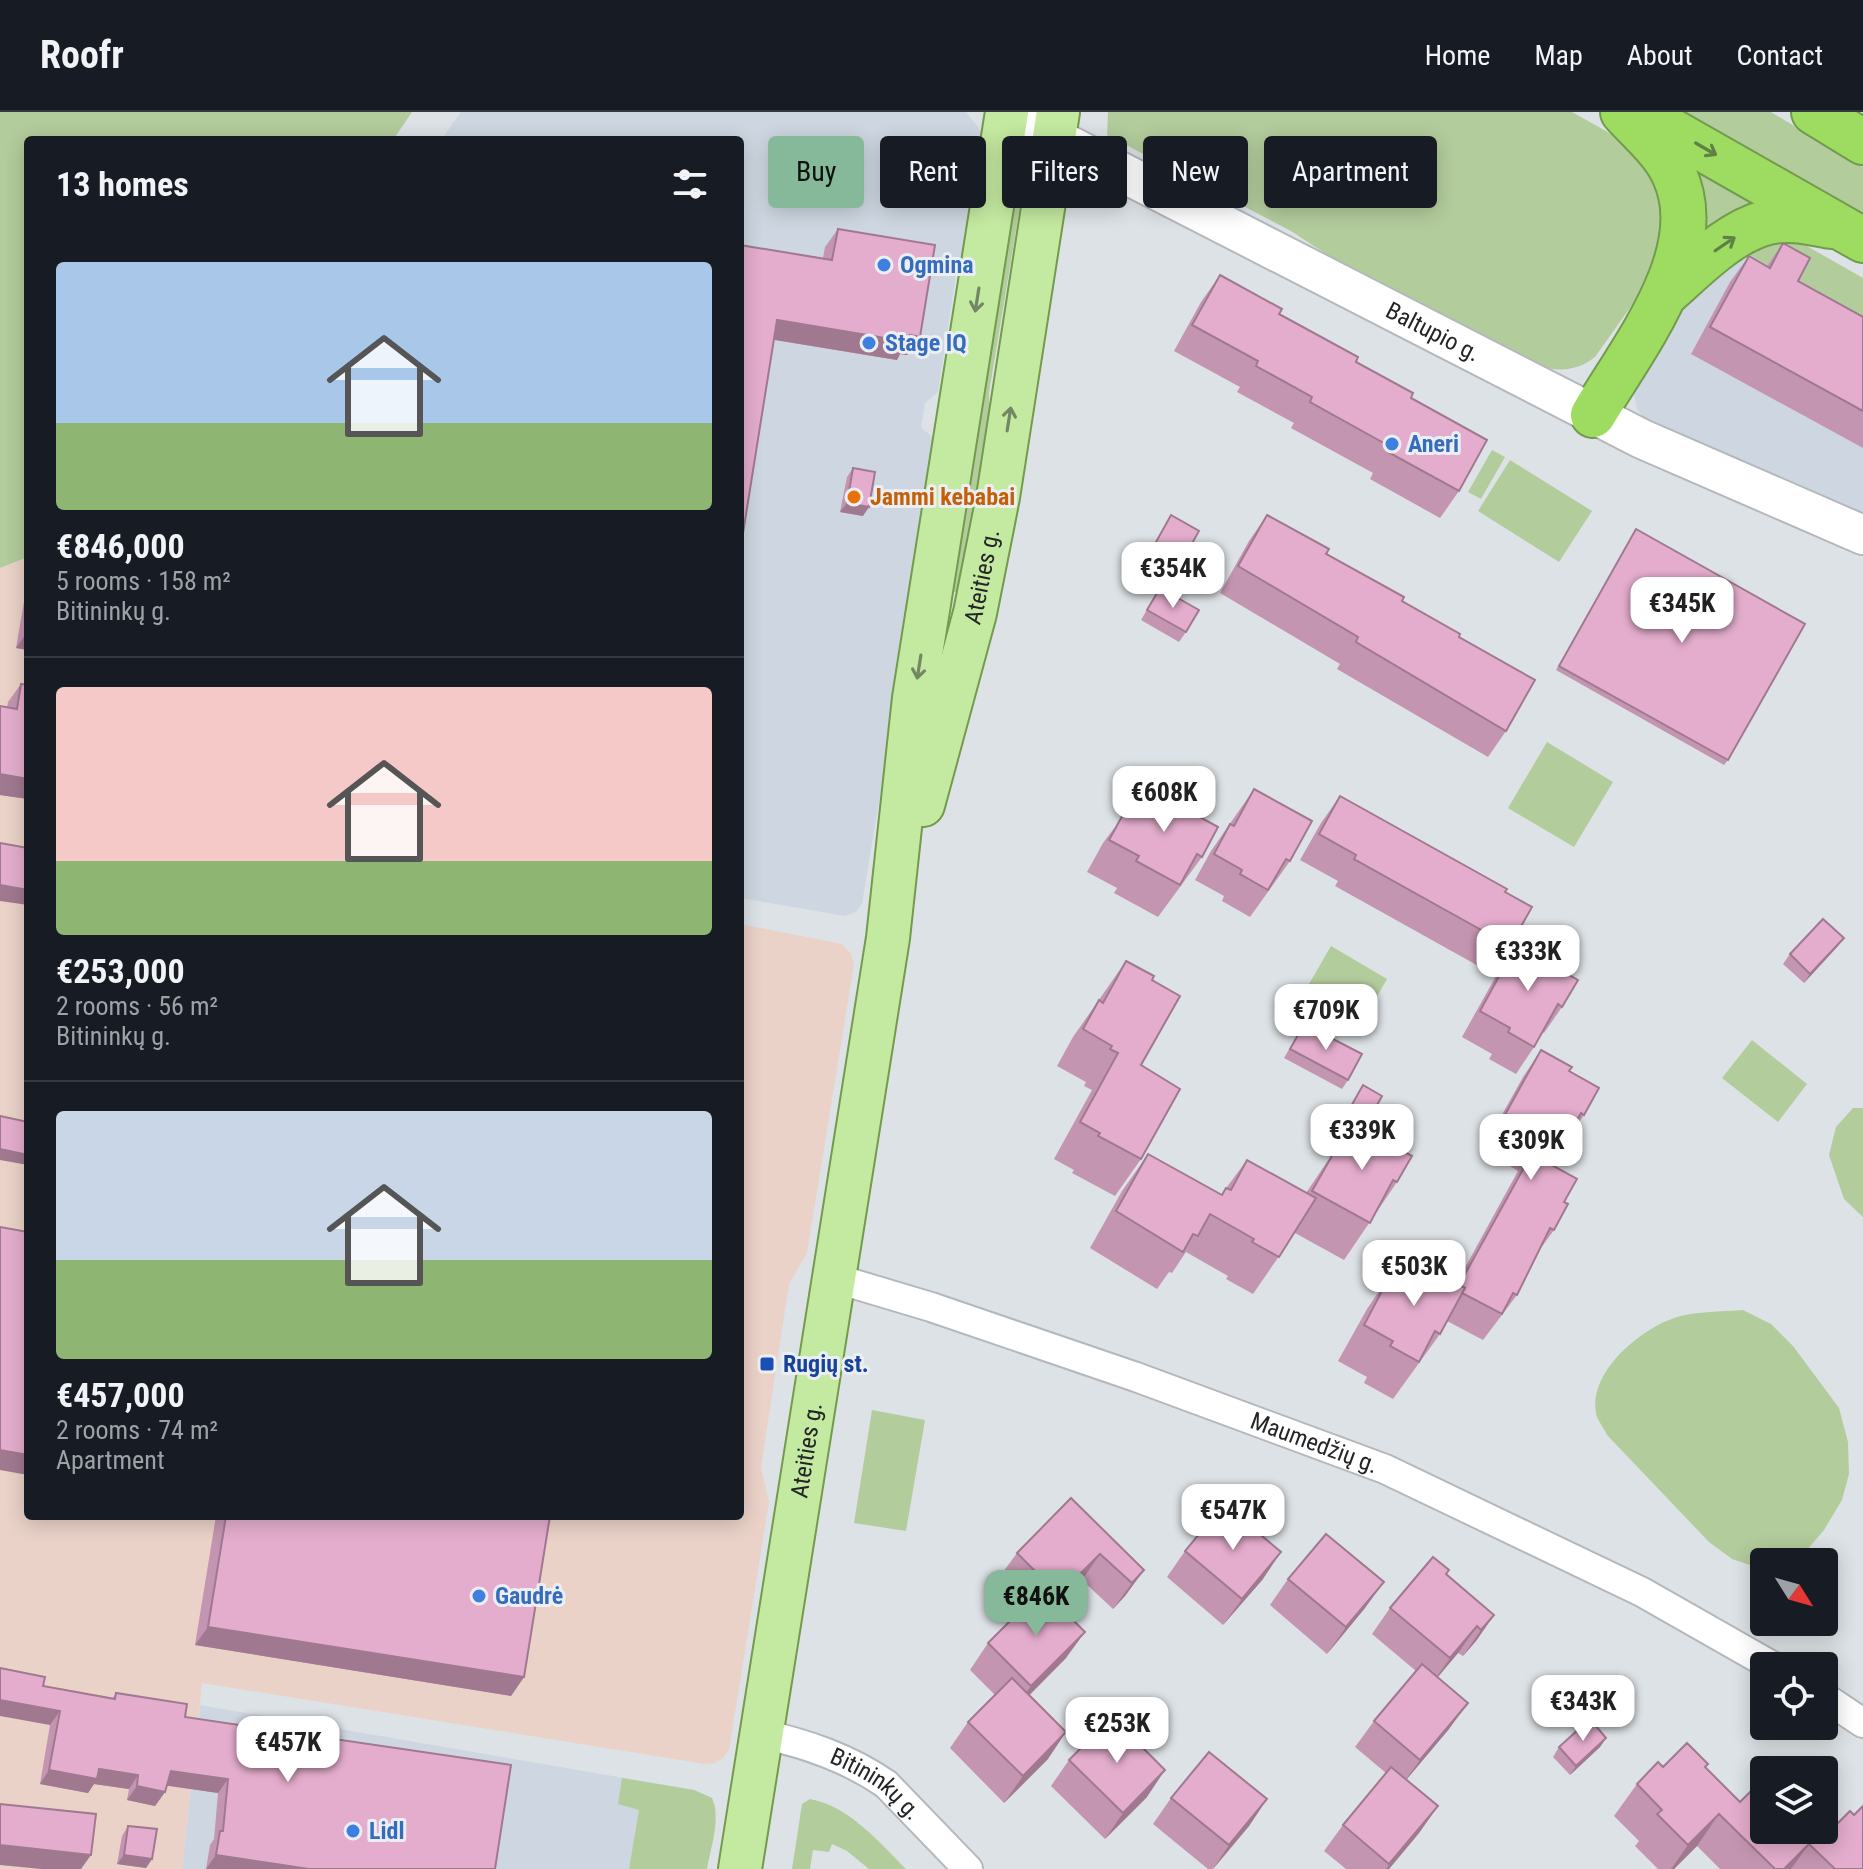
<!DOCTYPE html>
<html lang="en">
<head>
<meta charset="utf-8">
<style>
  body { margin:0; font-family:"Roboto Condensed",sans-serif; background:#242831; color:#f1f3f6; height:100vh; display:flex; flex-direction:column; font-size:30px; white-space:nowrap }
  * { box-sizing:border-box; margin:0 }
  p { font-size:26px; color:#9ea1a6 }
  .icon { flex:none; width:44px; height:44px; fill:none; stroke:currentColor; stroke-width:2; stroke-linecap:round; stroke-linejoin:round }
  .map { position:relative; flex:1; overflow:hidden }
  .side { position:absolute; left:24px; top:24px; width:720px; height:1384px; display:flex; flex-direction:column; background:#171b24; border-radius:8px; box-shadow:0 4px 20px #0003 }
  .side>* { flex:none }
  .top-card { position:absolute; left:768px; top:24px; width:760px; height:72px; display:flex; gap:16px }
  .needle { width:52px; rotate:127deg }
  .buttons { position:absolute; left:1750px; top:1436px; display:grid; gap:16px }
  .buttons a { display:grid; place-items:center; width:88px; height:88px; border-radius:8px; background:#171b24; box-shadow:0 4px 20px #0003; font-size:40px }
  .price { position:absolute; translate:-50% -68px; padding:0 18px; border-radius:16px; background:#fff; color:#222; font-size:26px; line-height:52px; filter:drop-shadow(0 2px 4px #0008) }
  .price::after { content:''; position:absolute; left:50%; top:48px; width:24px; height:18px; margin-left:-12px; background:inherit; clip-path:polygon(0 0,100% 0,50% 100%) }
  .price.selected { background:#85b999; color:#111 }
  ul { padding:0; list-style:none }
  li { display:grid; align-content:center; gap:16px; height:424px; padding:0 32px }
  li+li { border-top:2px solid #363941 }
  li span { display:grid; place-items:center; height:248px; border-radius:8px; color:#555 }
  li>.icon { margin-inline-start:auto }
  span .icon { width:144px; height:144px; fill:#fffc; stroke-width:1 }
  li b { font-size:34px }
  h2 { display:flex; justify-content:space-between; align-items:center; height:96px; padding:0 32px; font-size:34px }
  .tag { padding:0 28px; border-radius:8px; background:#171b24; box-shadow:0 4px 20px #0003; font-size:28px; line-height:72px }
  .tag.selected { background:#85b999; color:#111 }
  header { display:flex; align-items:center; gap:48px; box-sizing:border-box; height:112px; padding:0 40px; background:#171b24; border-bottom:2px solid #363941 }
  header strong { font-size:38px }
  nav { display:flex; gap:44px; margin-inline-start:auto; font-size:28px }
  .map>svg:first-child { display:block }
</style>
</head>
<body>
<header>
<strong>Roofr</strong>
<nav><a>Home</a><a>Map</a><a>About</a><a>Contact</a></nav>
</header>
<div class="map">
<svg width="1863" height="1757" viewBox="0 0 1863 1757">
  <rect width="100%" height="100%" fill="#dde2e6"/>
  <g fill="#ced7e1">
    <path d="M461,0H966L981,19L984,30L971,127L957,157L938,280L925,291L921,316L933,325L937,338L862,792L856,800L845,804L740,786V28H441Z"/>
    <path d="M1737,136L1863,207V403L1652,317L1637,297L1634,283L1636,261L1683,181Z"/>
    <path d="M200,1593L694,1678L712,1686L716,1697L707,1757H182Z"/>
  </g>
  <path fill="#ead2c8" d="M28,445V1404H740V812L842,832L851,842L854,852L807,1141L789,1172L761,1355L769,1390L729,1638L723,1646L715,1651L705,1652L202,1571L182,1757H0V456Z"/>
  <g fill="#b3cc9c">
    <path d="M0,0H412L393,28H28V445L0,456Z"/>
    <path d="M1108,0H1572L1638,37L1668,82L1659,155L1595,245C1574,262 1552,259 1527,251L1329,144L1291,119L1107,23Z"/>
    <path d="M1674,0H1771L1863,55V112Z"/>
    <path d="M1691,55L1767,97L1706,128Z"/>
    <path d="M1012,86L1021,88L989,281L990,326L961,481L951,479Z"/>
    <path d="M1791,125L1863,166V207L1737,136Z"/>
    <path d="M1492,338L1505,345L1481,387L1468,380Z"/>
    <path d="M1510,348L1592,399L1559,450L1478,399Z"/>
    <path d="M1547,630L1613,670L1574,735L1508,696Z"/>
    <path d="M1331,834L1387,867L1365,905L1309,872Z"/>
    <path d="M1752,928L1807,972L1778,1010L1722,966Z"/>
    <path d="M1853,996H1863V1105L1844,1087L1829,1043L1836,1015Z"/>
    <path d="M1743,1198L1771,1212L1793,1234L1839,1296L1848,1330L1849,1362L1842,1388L1824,1418L1806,1439L1784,1450H1764V1454H1753L1732,1447L1709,1430L1607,1323C1604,1316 1597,1308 1596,1301C1589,1259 1640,1218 1674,1206C1694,1199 1721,1200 1743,1198Z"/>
    <path d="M872,1298L925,1308L906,1419L854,1411Z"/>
    <path d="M622,1666L694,1678L712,1686C721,1708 711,1734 707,1757H629L639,1698L618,1692Z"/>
    <path d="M810,1687C849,1694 880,1731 906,1757H869L847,1739L832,1732L829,1740L813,1738L810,1757H792L802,1692Z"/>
  </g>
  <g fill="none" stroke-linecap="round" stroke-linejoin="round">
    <g stroke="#b4b8bc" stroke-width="32">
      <g id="street">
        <path id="s1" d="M834,1166L931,1195L1136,1265L1385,1357L1642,1480L1772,1554"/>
        <path d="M1824,1585L1863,1611"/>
        <path id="s2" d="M762,1622C807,1632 848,1646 886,1672L968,1757"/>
      </g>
    </g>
    <g stroke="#b4b8bc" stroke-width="42">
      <g id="secondary">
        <path id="s3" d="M1011,0L1053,25L1642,327L1863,423"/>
      </g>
    </g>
    <g stroke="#729b4d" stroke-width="46">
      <g id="primary">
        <path id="s4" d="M923,693L975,501L998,385L1058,0"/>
        <path id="s5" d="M740,1757L888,826L914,586L1007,0"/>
      </g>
    </g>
    <g stroke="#729b4d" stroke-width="48">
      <g id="highway">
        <path d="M1638,0L1863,128"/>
        <path d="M1814,0L1863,30"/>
        <path d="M1665,182C1695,156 1728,120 1768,110C1789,105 1810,110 1831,114"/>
        <path d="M1593,303C1631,238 1711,140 1674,62C1664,39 1640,19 1623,0"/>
      </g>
    </g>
    <use href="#street" stroke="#fff" stroke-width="28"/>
    <use href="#secondary" stroke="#fff" stroke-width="38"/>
    <use href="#primary" stroke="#c4e9a0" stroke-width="42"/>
    <use href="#highway" stroke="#9ddb61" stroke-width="44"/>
  </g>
  <g fill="#c495b0">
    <path d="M838,117L920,225L907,243L900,242L897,248L774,228L740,133L823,146L825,135Z"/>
    <path d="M1783,131L1798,169L1863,205V336L1691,242L1730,170L1749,144L1767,154Z"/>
    <path d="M1220,163L1411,286L1459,379L1440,406L1370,367L1373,361L1291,316L1294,311L1237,280L1240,275L1174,239L1201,190Z"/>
    <path d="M853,356L863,404L840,400L847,365Z"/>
    <path d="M1171,403L1169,473L1165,478L1186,520L1179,530L1141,508L1158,479L1134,466Z"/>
    <path d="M1267,403L1459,525L1506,619L1488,645L1337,557L1340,552L1220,481L1249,429Z"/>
    <path d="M1633,422L1728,648L1724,653L1556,558Z"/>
    <path d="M28,480V538L16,536L25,484Z"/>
    <path d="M21,572L28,687L0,683V594L7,595L8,590Z"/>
    <path d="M1148,671L1187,698L1202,745L1158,805L1114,781L1117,776L1087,760L1103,731Z"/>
    <path d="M1254,677L1290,749L1250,805L1222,789L1224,784L1195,768L1211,739Z"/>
    <path d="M1340,684L1505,780L1510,834L1491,861L1335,774L1338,769L1300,748L1321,711Z"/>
    <path d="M1844,826L1837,835L1804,871L1783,852L1790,842Z"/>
    <path d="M1519,828L1548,851L1562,895L1544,921L1542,920L1534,935L1516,962L1489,947L1492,942L1462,925L1501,855Z"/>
    <path d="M1126,849L1152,868L1141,953V1047L1115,1084L1072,1061L1074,1058L1054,1047L1092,978L1084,974L1086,970L1057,954L1073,925Z"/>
    <path d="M1304,912L1348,968L1342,977L1284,946Z"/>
    <path d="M1541,938L1569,959L1584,1003L1566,1029L1552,1053L1564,1090L1554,1118L1538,1140L1517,1183L1483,1228L1447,1209L1440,1222L1393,1287L1364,1271L1367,1265L1338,1249L1367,1197L1392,1160L1394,1161L1406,1144L1456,1172L1518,1059L1510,1054L1512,1051L1484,1035L1523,965Z"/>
    <path d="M1363,973L1366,1013L1383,1028L1397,1070L1344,1148L1295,1121L1253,1182L1226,1167L1228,1164L1186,1140L1172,1161L1169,1160L1157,1177L1090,1136L1122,1079L1148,1042L1221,1083L1247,1048L1306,1081L1337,1035H1338L1344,1026L1335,1021Z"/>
    <path d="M1071,1386L1144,1458L1125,1484L1113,1497L1082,1468L1057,1493L1066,1546L1029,1584L1048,1647L1004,1691L950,1636L968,1610L995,1583L970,1558L988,1531L1025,1494L998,1467L1017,1441Z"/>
    <path d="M216,1404H550L524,1565L511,1584L195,1533Z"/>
    <path d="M1185,1439L1263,1467L1223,1513L1167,1465Z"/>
    <path d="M1446,1462L1494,1503L1476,1529L1463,1544L1458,1541L1438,1565L1449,1617L1406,1668L1438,1694L1419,1721L1389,1757H1346L1324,1739L1343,1713L1386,1661L1355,1635L1374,1609L1416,1559L1372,1522L1390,1496Z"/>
    <path d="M1288,1467L1365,1496L1327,1542L1270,1493Z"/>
    <path d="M43,1574L112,1587L116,1581L185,1605L511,1653L206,1757L210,1733L214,1727L218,1681L167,1673L165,1680L155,1694L127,1688L129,1677L94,1672L88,1681L40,1672L50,1613Z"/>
    <path d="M1606,1626L1600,1635L1570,1663L1553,1645L1559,1635Z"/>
    <path d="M1069,1648L1147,1685L1105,1727L1051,1674Z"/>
    <path d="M1708,1652L1705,1655L1740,1690L1764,1672L1824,1718L1863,1757H1720L1697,1734L1674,1757H1658L1635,1734L1639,1729L1614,1704L1637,1672L1663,1655Z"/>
    <path d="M1171,1686L1267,1687L1249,1714L1213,1757H1208L1153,1712Z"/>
    <path d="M128,1714L152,1747L146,1756L117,1752L122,1724Z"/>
  </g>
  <g fill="#a07990">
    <path d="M777,208L910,223L920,225L907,243L900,242L897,248L764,226Z"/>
    <path d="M847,391L869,395L863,404L840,400Z"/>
    <path d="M28,519V538L16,536Z"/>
    <path d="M0,662L28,667V687L0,683Z"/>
    <path d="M0,773L28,778V793L0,789Z"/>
    <path d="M1844,826L1837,835L1804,871L1810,862Z"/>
    <path d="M0,1037L28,1043V1053L0,1048Z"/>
    <path d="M0,1338L28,1343V1363L0,1358Z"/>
    <path d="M1281,1440L1263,1467L1223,1513L1242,1487Z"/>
    <path d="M1100,1442L1082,1468L1041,1509L1059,1483Z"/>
    <path d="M1144,1458L1125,1484L1113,1497L1132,1471Z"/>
    <path d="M1384,1470L1365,1496L1327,1542L1346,1515Z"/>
    <path d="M1494,1503L1476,1529L1463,1544L1481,1518Z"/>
    <path d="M1477,1514L1458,1541L1431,1573L1450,1546Z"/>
    <path d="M208,1515L524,1565L511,1584L195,1533Z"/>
    <path d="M1085,1520L1066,1546L1012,1600L1031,1574Z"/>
    <path d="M0,1588L60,1599L50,1613L0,1604Z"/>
    <path d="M1468,1591L1449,1617L1401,1674L1420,1648Z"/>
    <path d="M1066,1620L1048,1647L1004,1691L1023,1664Z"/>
    <path d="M1606,1626L1600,1635L1570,1663L1576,1654Z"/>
    <path d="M99,1657L138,1663L129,1677L94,1672L88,1681L40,1672L49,1658Z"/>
    <path d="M1165,1658L1147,1685L1105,1727L1123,1701Z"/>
    <path d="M171,1659L228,1667L218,1681L162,1673Z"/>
    <path d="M137,1674L165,1680L155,1694L127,1688Z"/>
    <path d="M1267,1687L1249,1714L1213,1757L1229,1733Z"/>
    <path d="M1438,1694L1419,1721L1389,1757H1386Z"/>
    <path d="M1719,1702L1697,1734L1674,1757H1671L1688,1733Z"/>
    <path d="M1809,1732L1791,1757H1784Z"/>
    <path d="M0,1733L91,1743L81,1757H41L0,1753Z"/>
    <path d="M124,1743L152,1747L146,1756L117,1752Z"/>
    <path d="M216,1743L309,1757H206Z"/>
  </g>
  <g fill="#e4adcd" stroke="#a07990" stroke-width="2">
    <path d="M838,117L935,133L920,225L910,223L909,230L777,208L740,440V133L832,148Z"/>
    <path d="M1783,131L1810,146L1798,169L1863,205V299L1710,215L1749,144L1770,156Z"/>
    <path d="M1220,163L1282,197L1279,202L1358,245L1356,250L1413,281L1411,286L1487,328L1459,379L1388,340L1391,335L1310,290L1312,285L1256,254L1258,249L1192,213Z"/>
    <path d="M853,356L875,360L869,395L847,391Z"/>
    <path d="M1171,403L1199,419L1169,473L1141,457Z"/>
    <path d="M1267,403L1329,437L1326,442L1404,485L1402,489L1460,522L1459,525L1535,568L1506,619L1356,530L1358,525L1238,454Z"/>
    <path d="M1636,417L1805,512L1728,648L1559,554Z"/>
    <path d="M1160,476L1199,498L1186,520L1147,498Z"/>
    <path d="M21,572L28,573V667L0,662V594L17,597Z"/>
    <path d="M1148,671L1189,694L1187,698L1218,715L1202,745L1197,742L1180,773L1136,749L1139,744L1109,728L1125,699L1130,702Z"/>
    <path d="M1254,677L1312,709L1290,749L1286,747L1268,778L1240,762L1242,758L1214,742L1230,712L1234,714Z"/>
    <path d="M1340,684L1507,777L1505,780L1532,795L1510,834L1354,747L1356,743L1319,722Z"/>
    <path d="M0,731L28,736V778L0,773Z"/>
    <path d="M1823,807L1844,826L1810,862L1790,842Z"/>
    <path d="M1519,828L1551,846L1548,851L1578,868L1562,895L1558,892L1534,935L1508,920L1510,916L1480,899Z"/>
    <path d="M1126,849L1154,864L1152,868L1180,884L1141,953L1180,977L1141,1047L1098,1024L1100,1021L1080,1010L1118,941L1110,937L1112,934L1083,917L1099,888L1103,891Z"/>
    <path d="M1304,912L1362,942L1348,968L1290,937Z"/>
    <path d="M1541,938L1572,955L1569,959L1599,976L1584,1003L1581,1001L1552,1053L1577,1067L1564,1090L1568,1092L1554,1118L1550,1116L1517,1183L1513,1181L1502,1202L1462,1181L1465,1176L1459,1173L1537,1032L1529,1028L1531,1024L1502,1008Z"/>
    <path d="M1363,973L1382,984L1366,1013L1357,1009L1351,1017L1341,1012Z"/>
    <path d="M0,1004L28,1010V1043L0,1037Z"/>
    <path d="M1357,1009L1385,1024L1383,1028L1412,1044L1397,1070L1393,1068L1370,1111L1312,1079L1337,1035L1342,1037Z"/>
    <path d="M1148,1042L1222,1083L1226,1076L1231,1078L1247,1048L1316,1086L1279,1145L1252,1130L1254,1127L1210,1102L1198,1124L1193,1122L1183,1140L1116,1099Z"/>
    <path d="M0,1115L28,1120V1343L0,1338Z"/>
    <path d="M1406,1144L1465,1176L1440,1222L1435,1219L1419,1250L1390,1234L1393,1229L1364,1213L1392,1160L1396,1162Z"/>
    <path d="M1071,1386L1144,1458L1132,1471L1100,1442L1059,1483L1017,1441Z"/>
    <path d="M1224,1392L1281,1440L1242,1487L1185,1439Z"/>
    <path d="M226,1404H550L524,1565L208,1515Z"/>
    <path d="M1326,1422L1384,1470L1346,1515L1288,1467Z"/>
    <path d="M1433,1445L1449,1458L1446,1462L1494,1503L1481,1518L1477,1514L1450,1546L1390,1496Z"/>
    <path d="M1042,1477L1085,1520L1031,1574L988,1531Z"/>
    <path d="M1422,1552L1468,1591L1420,1648L1374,1609Z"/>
    <path d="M0,1556L45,1565L43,1574L115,1587L116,1581L187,1592L185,1605L511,1653L495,1757H309L216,1743L220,1719H223L228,1667L171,1659L165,1680L137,1674L138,1663L99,1657L97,1667L49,1658L60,1599L0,1588Z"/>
    <path d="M1012,1566L1066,1620L1023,1664L968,1610Z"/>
    <path d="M1112,1605L1165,1658L1123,1701L1069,1648Z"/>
    <path d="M1590,1607L1606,1626L1576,1654L1559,1635Z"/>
    <path d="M1687,1631L1708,1652L1705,1655L1740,1690L1761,1669L1764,1672V1718H1824V1705L1834,1715L1850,1699L1854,1703L1863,1694V1757H1835L1809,1732L1784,1757H1775L1719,1702L1688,1733L1657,1702L1662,1698L1637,1672L1658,1650L1663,1655Z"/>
    <path d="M1209,1640L1267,1687L1229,1733L1171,1686Z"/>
    <path d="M1391,1655L1438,1694L1389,1752L1343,1713Z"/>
    <path d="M0,1692L96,1702L91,1743L0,1733Z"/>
    <path d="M128,1714L157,1717L152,1747L124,1743Z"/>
  </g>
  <defs><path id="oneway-shaft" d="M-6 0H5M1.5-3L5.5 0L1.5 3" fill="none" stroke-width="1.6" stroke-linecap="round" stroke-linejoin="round" transform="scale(2)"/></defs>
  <g stroke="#608044">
    <use href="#oneway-shaft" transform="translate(1706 37) rotate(30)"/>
    <use href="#oneway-shaft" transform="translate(1725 132) rotate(-34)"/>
  </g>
  <g stroke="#748764">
    <use href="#oneway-shaft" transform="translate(977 188) rotate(99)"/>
    <use href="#oneway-shaft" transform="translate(1009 307) rotate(-81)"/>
    <use href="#oneway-shaft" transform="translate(919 555) rotate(99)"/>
  </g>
  <g fill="#3f7fe0" stroke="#ebeff4" stroke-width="3">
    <circle cx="884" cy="153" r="8"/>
    <circle cx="869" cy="231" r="8"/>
    <circle cx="1392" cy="332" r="8"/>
    <circle cx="479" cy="1484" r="8"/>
    <circle cx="353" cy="1719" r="8"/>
  </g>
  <circle fill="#e8710a" stroke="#ebeff4" stroke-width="3" cx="854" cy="385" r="8"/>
  <rect fill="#1a4fb4" stroke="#ebeff4" stroke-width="3" x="759" y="1244" width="16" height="16" rx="4"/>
  <g text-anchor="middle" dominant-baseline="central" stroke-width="6" stroke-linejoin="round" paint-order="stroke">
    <g font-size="24" font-weight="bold" fill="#366cbe" stroke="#ebeff4" text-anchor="start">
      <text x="900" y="153">Ogmina</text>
      <text x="885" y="231">Stage IQ</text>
      <text x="1408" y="332">Aneri</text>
      <text x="495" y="1484">Gaudrė</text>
      <text x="369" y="1719">Lidl</text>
    </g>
    <g font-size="24" fill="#232527" stroke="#ebeff4">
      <text stroke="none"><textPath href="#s3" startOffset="476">Baltupio g.</textPath></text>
      <text stroke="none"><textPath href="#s4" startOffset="236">Ateities g.</textPath></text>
      <text stroke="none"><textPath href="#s1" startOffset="508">Maumedžių g.</textPath></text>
      <text stroke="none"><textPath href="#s5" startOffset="424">Ateities g.</textPath></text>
      <text stroke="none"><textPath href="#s2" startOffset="126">Bitininkų g.</textPath></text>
    </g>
    <g font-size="24" font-weight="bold" fill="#c56008" stroke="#ebeff4" text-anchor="start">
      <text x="870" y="385">Jammi kebabai</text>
    </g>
    <g font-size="24" font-weight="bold" fill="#164399" stroke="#ebeff4" text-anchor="start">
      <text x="783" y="1252">Rugių st.</text>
    </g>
  </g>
</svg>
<div class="buttons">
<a><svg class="needle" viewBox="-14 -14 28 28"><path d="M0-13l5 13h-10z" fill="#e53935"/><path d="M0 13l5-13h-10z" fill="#9ea1a6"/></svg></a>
<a><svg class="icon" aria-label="locate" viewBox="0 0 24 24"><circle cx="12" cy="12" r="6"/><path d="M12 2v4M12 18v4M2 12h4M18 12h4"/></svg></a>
<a><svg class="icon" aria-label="layers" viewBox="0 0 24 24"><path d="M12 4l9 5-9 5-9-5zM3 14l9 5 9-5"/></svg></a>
</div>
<b class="price" style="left:1173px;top:498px">€354K</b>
<b class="price" style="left:1682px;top:533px">€345K</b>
<b class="price" style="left:1164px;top:722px">€608K</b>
<b class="price" style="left:1528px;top:881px">€333K</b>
<b class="price" style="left:1326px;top:940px">€709K</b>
<b class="price" style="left:1362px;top:1060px">€339K</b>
<b class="price" style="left:1531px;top:1070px">€309K</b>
<b class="price" style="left:1414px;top:1196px">€503K</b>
<b class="price" style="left:1233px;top:1440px">€547K</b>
<b class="price selected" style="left:1036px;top:1526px">€846K</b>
<b class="price" style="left:1583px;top:1631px">€343K</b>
<b class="price" style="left:1117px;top:1653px">€253K</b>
<b class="price" style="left:288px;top:1672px">€457K</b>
<div class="top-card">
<a class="tag selected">Buy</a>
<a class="tag">Rent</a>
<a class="tag">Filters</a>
<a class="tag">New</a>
<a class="tag">Apartment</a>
</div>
<section class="side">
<h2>13 homes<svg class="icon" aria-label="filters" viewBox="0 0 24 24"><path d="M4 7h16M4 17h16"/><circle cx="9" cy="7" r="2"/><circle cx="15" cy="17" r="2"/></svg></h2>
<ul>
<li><span style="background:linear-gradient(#a9c7e8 65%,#8fb573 0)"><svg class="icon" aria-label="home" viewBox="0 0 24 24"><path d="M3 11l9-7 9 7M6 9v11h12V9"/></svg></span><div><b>€846,000</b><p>5 rooms · 158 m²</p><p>Bitininkų g.</p></div></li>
<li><span style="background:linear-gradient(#f6c9c9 70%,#8fb573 0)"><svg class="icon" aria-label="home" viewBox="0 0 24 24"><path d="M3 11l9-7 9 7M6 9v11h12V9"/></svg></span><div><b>€253,000</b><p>2 rooms · 56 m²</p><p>Bitininkų g.</p></div></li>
<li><span style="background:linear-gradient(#c9d6e8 60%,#8fb573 0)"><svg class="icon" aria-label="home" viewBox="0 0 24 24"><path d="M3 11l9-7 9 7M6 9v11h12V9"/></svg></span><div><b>€457,000</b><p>2 rooms · 74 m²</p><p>Apartment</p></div></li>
</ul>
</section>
</div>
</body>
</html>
